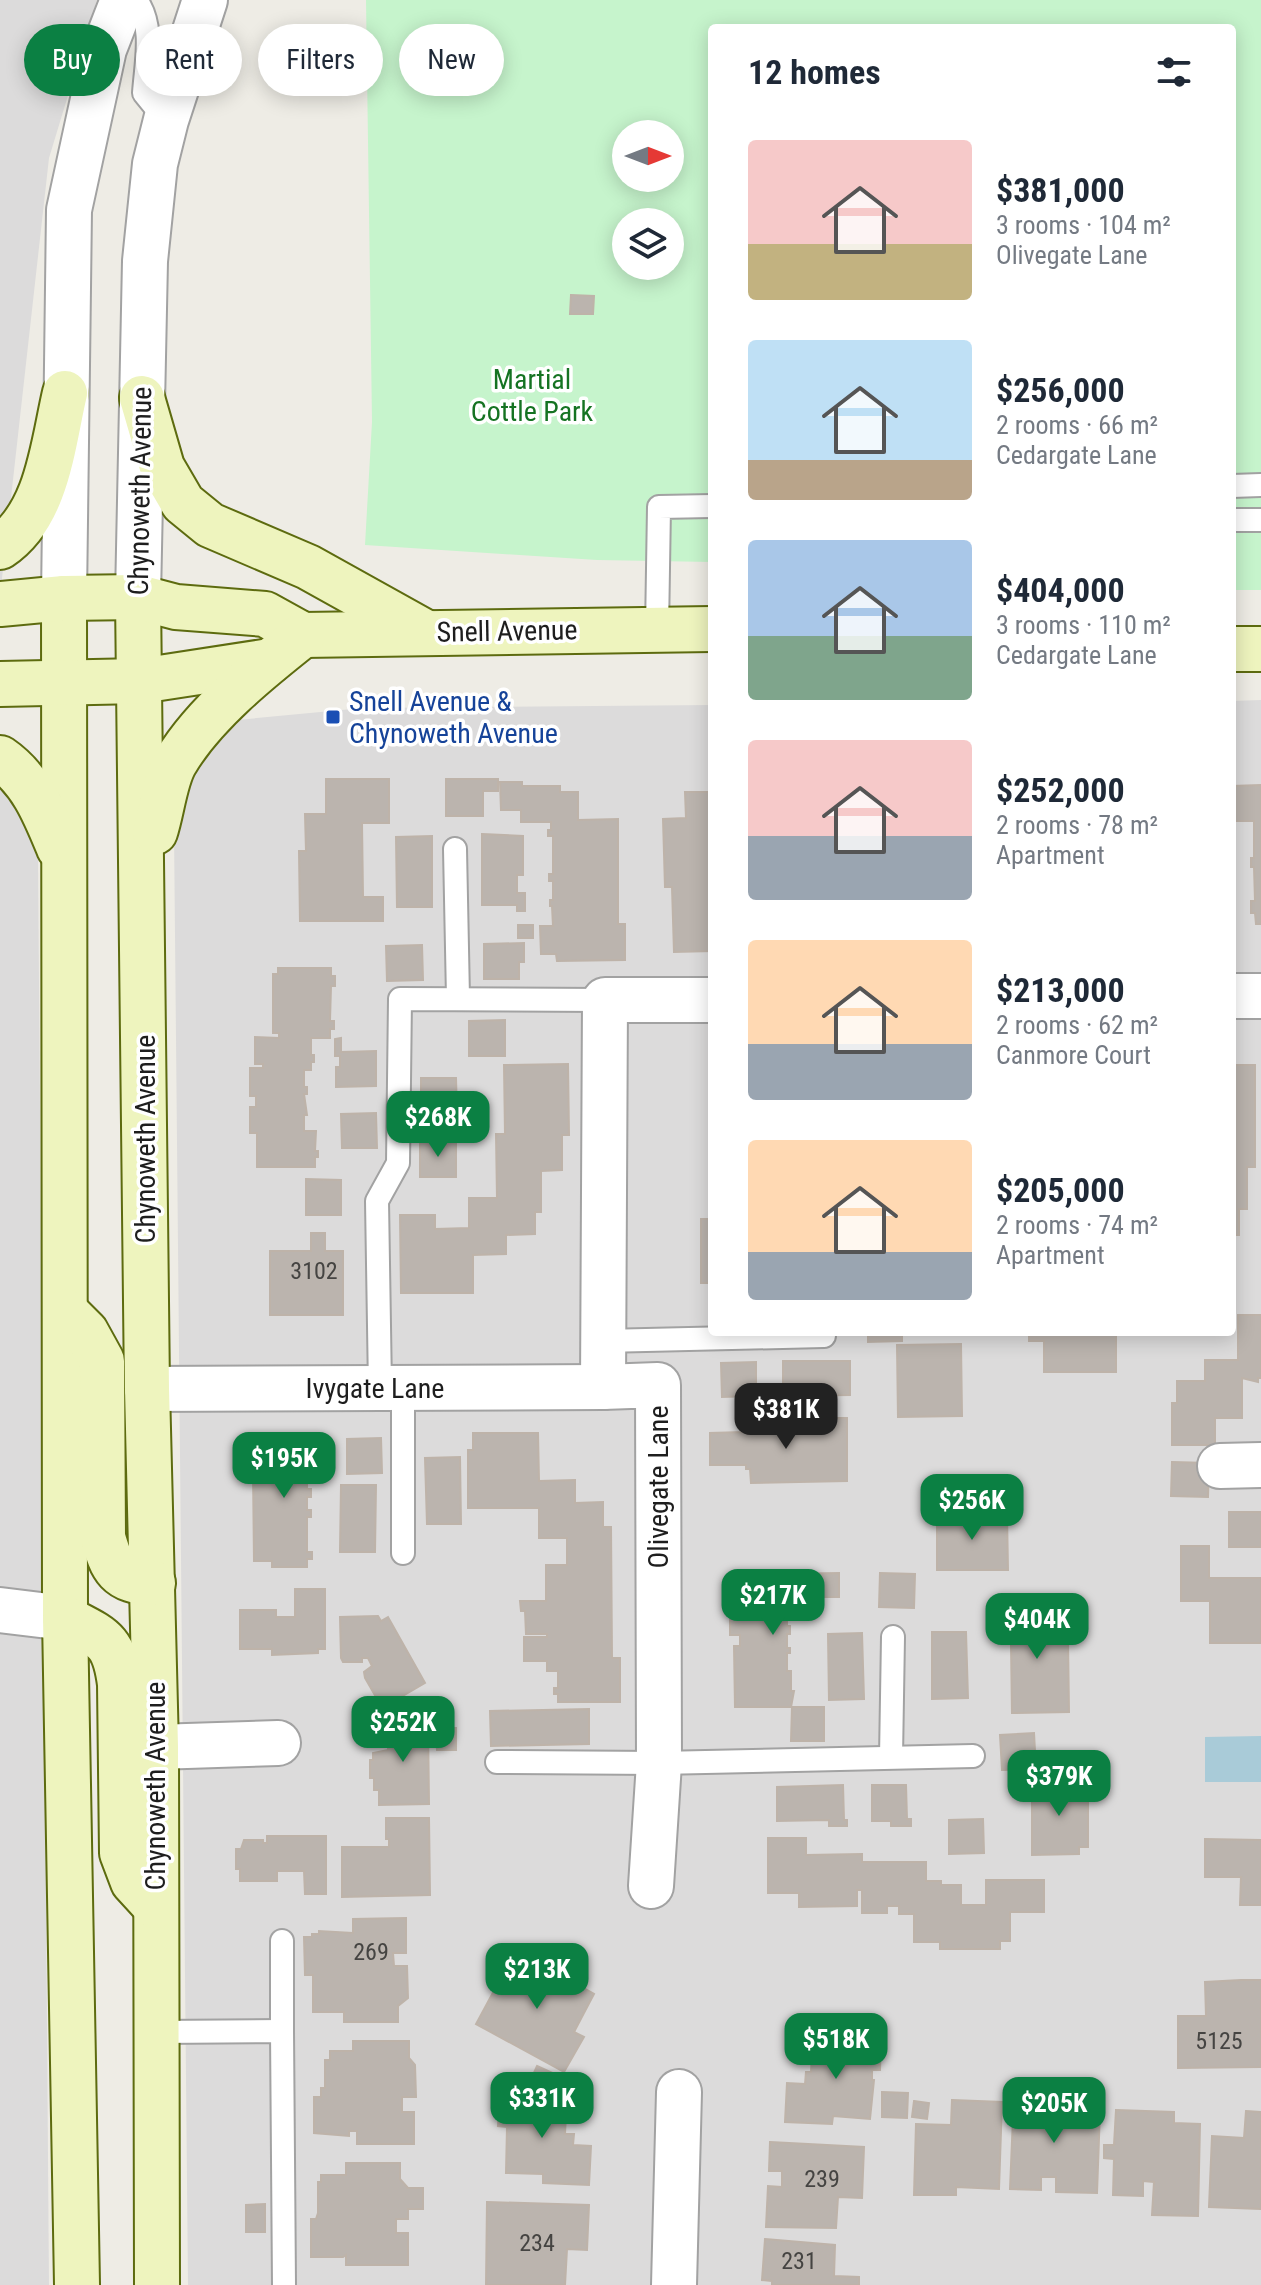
<!DOCTYPE html>
<html lang="en">
<head>
<meta charset="utf-8">
<style>
  body { margin:0; font-family:"Roboto Condensed",sans-serif; background:#f6f6f7; color:#1f2937; height:100vh; display:flex; flex-direction:column; font-size:30px; white-space:nowrap }
  * { box-sizing:border-box; margin:0 }
  p { font-size:26px; color:#747a83 }
  .icon { flex:none; width:44px; height:44px; fill:none; stroke:currentColor; stroke-width:2; stroke-linecap:round; stroke-linejoin:round }
  .map { position:relative; flex:1; overflow:hidden }
  .panel { position:absolute; left:708px; top:24px; width:528px; height:1312px; display:flex; flex-direction:column; background:#fff; border-radius:8px; box-shadow:0 4px 20px #0003 }
  .panel>* { flex:none }
  .top-card { position:absolute; left:24px; top:24px; width:564px; height:72px; display:flex; gap:16px }
  .needle { width:52px; rotate:90deg }
  .fabs { position:absolute; left:612px; top:120px; display:grid; gap:16px }
  .fabs a { display:grid; place-items:center; width:72px; height:72px; border-radius:50%; background:#fff; box-shadow:0 4px 20px #0003; font-size:40px }
  .price { position:absolute; translate:-50% -68px; padding:0 18px; border-radius:16px; background:#0b8043; color:#fff; font-size:26px; line-height:52px; filter:drop-shadow(0 2px 4px #0008) }
  .price::after { content:''; position:absolute; left:50%; top:48px; width:24px; height:18px; margin-left:-12px; background:inherit; clip-path:polygon(0 0,100% 0,50% 100%) }
  .price.active { background:#222; color:#fff }
  ul { padding:0; list-style:none }
  li { display:flex; align-items:center; gap:24px; height:200px; padding:0 40px }
  li span { display:grid; place-items:center; flex:none; width:224px; height:160px; border-radius:8px; color:#555 }
  li>.icon { margin-inline-start:auto }
  span .icon { width:96px; height:96px; fill:#fffc; stroke-width:1 }
  li b { font-size:34px }
  h2 { display:flex; justify-content:space-between; align-items:center; height:96px; padding:0 40px; font-size:34px }
  .chip { padding:0 28px; border-radius:36px; background:#fff; box-shadow:0 4px 20px #0003; font-size:28px; line-height:72px }
  .chip.active { background:#0b8043; color:#fff }
  .map>svg:first-child { display:block }
</style>
</head>
<body>
<div class="map">
<svg width="1261" height="2285" viewBox="0 0 1261 2285">
  <rect width="100%" height="100%" fill="#eeece5"/>
  <g fill="#dcdbdb">
    <path d="M0,0H97L49,158L0,596Z"/>
    <path d="M1261,700V2285H188L173,726L363,708L712,705V1332H1232V701Z"/>
    <path d="M0,779L10,784L38,852L49,2285H0Z"/>
  </g>
  <path fill="#c6f4cc" fill-rule="evenodd" d="M366,0H1261V590H1232V28H712V562L597,560L365,545L372,422ZM626,134H670V178H626ZM626,222H670V266H626Z"/>
  <path fill="#a9cbd8" d="M1261,1736V1782H1205V1737Z"/>
  <g fill="#bbb4ae" stroke="#beb3a9" stroke-width="2">
    <path d="M571,295L594,296L593,314H570Z"/>
    <path d="M326,779H389V823H362L363,897H383V921H300L299,851H306L305,814H326Z"/>
    <path d="M446,779H498V791H483V816H446Z"/>
    <path d="M500,782H522V786H560V792H578V820L618,819V924H625V960L557,961L556,954H541L540,926H553L552,906H550V900H553V881H549V874H553V836H548V830H551V822H521V810H501Z"/>
    <path d="M1261,785V924H1256L1255,913H1251V901H1255L1254,867H1251V858H1254V821H1232V786Z"/>
    <path d="M685,792H711L712,951L674,952L672,887H665L663,819L686,818Z"/>
    <path d="M482,834L523,836V875H517V893H525V911H517V905H482Z"/>
    <path d="M432,836V907H397L396,837Z"/>
    <rect x="518" y="925" width="15" height="13"/>
    <path d="M524,943V962H519V979H484V944Z"/>
    <path d="M422,945L423,980L387,981L386,946Z"/>
    <path d="M278,968H331V976H335V986H331L330,1021H334V1029H330V1038H311V1055H314V1062H311V1070H304V1087H307V1094H304L307,1115H304V1131H316L315,1151H318V1157H315V1167H257V1133H250V1107H256V1096H250V1068H263V1064H255V1037L279,1038V1033H273V974H278Z"/>
    <path d="M505,1020V1056H469V1021Z"/>
    <path d="M341,1038V1052L376,1051V1086L336,1087V1067H340V1056H335V1039Z"/>
    <path d="M568,1064L569,1135H562V1170L541,1171V1212H535V1234L506,1235V1254L473,1255V1293H401L400,1215H435V1229L469,1228V1198H497L496,1134H505L504,1065Z"/>
    <path d="M1232,1065H1255V1167H1247V1209H1239V1235H1232Z"/>
    <path d="M421,1078H456L457,1114H421Z"/>
    <path d="M376,1113L377,1148H342L341,1114Z"/>
    <rect x="420" y="1141" width="36" height="36"/>
    <path d="M306,1179L341,1180V1215H306Z"/>
    <rect x="701" y="1219" width="11" height="64"/>
    <path d="M311,1233H325V1251H343V1315H270V1251H311Z"/>
    <path d="M1238,1315H1261V1378H1258V1382L1242,1378V1418H1215V1445H1172V1403H1177V1381H1205V1360H1238Z"/>
    <path d="M868,1332H902V1341L868,1342Z"/>
    <path d="M1029,1332H1116V1372H1044V1341H1029Z"/>
    <path d="M961,1344L962,1416L898,1417L897,1345Z"/>
    <path d="M783,1361H850V1395L783,1396Z"/>
    <path d="M756,1362V1396L722,1397L721,1363Z"/>
    <path d="M744,1414H762V1431H780V1427H811V1418H847V1481L751,1483L750,1469H746V1465H710V1433L744,1432Z"/>
    <path d="M473,1433H538L539,1481L575,1480V1503L603,1502V1527H611L612,1658H620V1702H558V1694H554V1688H558V1671H547V1661H524V1637H547V1634H526L525,1611H521L520,1601H546V1565H567V1538H539V1508H468V1450H473Z"/>
    <path d="M266,1436H317V1446H320V1453H317V1472H307V1489H311V1497H307V1510H311V1517H307V1552H312V1559H307V1567H272V1561H254L253,1471H261L260,1443H266Z"/>
    <path d="M381,1438L382,1473L347,1474V1439Z"/>
    <path d="M460,1457L461,1524H427L425,1458Z"/>
    <path d="M1172,1462L1209,1463L1208,1497L1171,1496Z"/>
    <path d="M341,1485H376L375,1552H340Z"/>
    <rect x="1229" y="1512" width="32" height="35"/>
    <path d="M1007,1514L1008,1570H937V1515Z"/>
    <path d="M1181,1546H1209V1578H1261V1643H1210V1601H1181Z"/>
    <path d="M839,1573V1597H821V1609L787,1610V1626H790V1634H787V1648H790V1653H787V1671H791V1691H794L791,1707H735L734,1646H740V1635H730V1608H764V1579L775,1578V1574Z"/>
    <path d="M880,1573L915,1574L914,1608L879,1607Z"/>
    <path d="M295,1589H325V1649H318V1653L272,1655V1649H240V1610H276V1617H295Z"/>
    <path d="M1003,1607H1043V1614L1060,1613L1061,1641H1068L1069,1712L1012,1713L1011,1644H1004Z"/>
    <path d="M378,1616L381,1621L388,1617L425,1683L389,1704L386,1699L382,1702L379,1695L376,1697L365,1678L364,1672L372,1666L368,1658H362V1662H343L341,1658L340,1617Z"/>
    <path d="M932,1632H966L968,1698L932,1699Z"/>
    <path d="M862,1633L864,1699L829,1700L828,1634Z"/>
    <path d="M792,1707H824V1741H791Z"/>
    <path d="M589,1709V1744L491,1746L490,1711Z"/>
    <path d="M390,1719H424V1724H428L429,1804L379,1805V1790H374V1778H370V1760H373V1753L388,1750V1747H385L384,1728L390,1724Z"/>
    <path d="M436,1728H456V1750H437Z"/>
    <path d="M1034,1733L1036,1769L1002,1770L1000,1735Z"/>
    <path d="M1078,1781V1791H1088V1847H1079V1854L1032,1855V1782Z"/>
    <path d="M843,1785L844,1820H847V1826H829V1820L777,1821V1787Z"/>
    <path d="M872,1785H906L907,1819H911V1826H891V1821H872Z"/>
    <path d="M386,1818H429L430,1895L342,1897V1847H389V1839H386Z"/>
    <path d="M983,1819L984,1853L949,1854V1820Z"/>
    <path d="M267,1836H326V1894H305L304,1871H277V1881H240V1869H236V1849H241L244,1840H263V1843H267Z"/>
    <path d="M768,1838H806V1855L862,1854V1862H926V1881H941V1885H961V1905H986V1880H1044V1912H1010V1941H1000V1949H940V1942H914V1914H899V1906H887V1913H862V1890H857V1906L799,1907V1893H768Z"/>
    <path d="M1205,1839L1261,1840V1905H1240L1241,1877H1205Z"/>
    <path d="M406,1918V1953H393L394,1966H407L408,1998L398,2006V2022H344V2012H313V1975H305L304,1937H312V1934H319V1931L353,1933V1919Z"/>
    <path d="M516,1950L594,1994L574,2032L584,2037L564,2072L476,2024Z"/>
    <path d="M1241,1980H1261V2067L1178,2068V2016H1206L1205,1982Z"/>
    <path d="M813,2035L881,2039L880,2070H872V2080H874L870,2119L833,2116L832,2124L785,2122L787,2083L805,2084L806,2072H811Z"/>
    <path d="M353,2041H409V2058L415,2065L416,2097H402V2112H414V2144H357V2131H349V2136L314,2133V2097H321V2088H325V2060H330V2051H353Z"/>
    <path d="M537,2066L557,2075L552,2086L532,2077Z"/>
    <path d="M882,2092L908,2093L907,2118L882,2117Z"/>
    <path d="M500,2094L567,2096L565,2134H574L573,2145L591,2146L589,2185L543,2183V2174L506,2173L507,2127L498,2126Z"/>
    <path d="M1014,2094L1068,2096L1067,2109L1100,2110L1097,2193L1056,2192V2177H1041V2190L1010,2189Z"/>
    <path d="M952,2100L1002,2102L999,2189L956,2187V2195H914L916,2124L951,2125Z"/>
    <path d="M914,2101L929,2103L927,2119L912,2117Z"/>
    <path d="M1116,2110L1174,2112V2123L1200,2124L1198,2216L1152,2215L1154,2182L1143,2181V2196L1113,2195L1114,2159L1104,2158V2145H1114Z"/>
    <path d="M1246,2111L1261,2112V2209L1209,2207L1212,2136L1244,2138Z"/>
    <path d="M770,2142L864,2147L862,2198L838,2197L836,2228L766,2227L768,2186L782,2187V2171H769Z"/>
    <path d="M346,2163H400V2179L408,2188H423V2209H408V2219H396V2233H408V2265H346V2255L343,2257H311V2219H316L318,2213V2182H321V2175H346Z"/>
    <path d="M487,2202L589,2205L587,2250L567,2249L565,2285H486Z"/>
    <path d="M265,2204V2232H246V2205Z"/>
    <path d="M765,2239L835,2245L834,2276L859,2277V2285H772V2281L762,2280Z"/>
  </g>
  <g fill="none" stroke-linecap="round" stroke-linejoin="round">
    <g stroke="#a2a2a2" stroke-width="26">
      <g id="lane">
        <path d="M136,0C155,26 146,63 144,93L166,120"/>
        <path d="M1232,486L1261,485"/>
        <path d="M1232,520H1261"/>
        <path d="M657,630L659,507L712,506"/>
        <path d="M455,849L458,998"/>
        <path d="M603,1341L824,1336"/>
        <path d="M380,1388L377,1201L398,1163L400,999L605,1000"/>
        <path d="M403,1553V1388"/>
        <path d="M891,1757L893,1637"/>
        <path d="M497,1762L659,1763L973,1756"/>
        <path d="M282,1941V2031"/>
        <path d="M157,2032L282,2031L284,2285"/>
      </g>
    </g>
    <g stroke="#a2a2a2" stroke-width="48">
      <g id="street">
        <path d="M138,597L145,261L155,164L166,120L205,0"/>
        <path d="M64,598L69,210L104,49L123,0"/>
        <path d="M1232,996H1261"/>
        <path d="M147,1389L603,1387"/>
        <path d="M1220,1466L1261,1465"/>
        <path d="M0,1610L65,1618"/>
        <path d="M156,1747L278,1743"/>
        <path d="M651,1886L659,1763L658,1385L603,1387L605,1000H712"/>
        <path d="M674,2285L679,2092"/>
      </g>
    </g>
    <g stroke="#5d6b0f" stroke-width="48">
      <g id="secondary">
        <path d="M142,398L162,467L183,503L210,525L308,567L423,631"/>
        <path d="M0,547C48,515 53,444 65,393"/>
        <path d="M138,597L147,1389L156,1747L157,2285"/>
        <path d="M64,598L65,1618L77,2285"/>
        <path d="M0,604L64,598L138,597L176,607L265,614L303,635L712,629"/>
        <path d="M1232,649H1261"/>
        <path d="M0,684L140,681L270,661"/>
        <path d="M0,758C32,780 45,814 59,848"/>
        <path d="M155,832C162,811 165,778 176,761C205,713 260,669 303,635"/>
        <path d="M65,1311L86,1332L102,1361L103,1537C112,1569 117,1581 153,1583"/>
        <path d="M65,1618C103,1638 114,1639 120,1684L122,1853L133,1882L155,1906"/>
      </g>
    </g>
    <use href="#lane" stroke="#fff" stroke-width="22"/>
    <use href="#street" stroke="#fff" stroke-width="44"/>
    <use href="#secondary" stroke="#eef4be" stroke-width="44"/>
  </g>
  <rect fill="#1a4fb4" stroke="#fff" stroke-width="3" x="325" y="709" width="16" height="16" rx="4"/>
  <g text-anchor="middle" dominant-baseline="central" stroke-width="7" stroke-linejoin="round" paint-order="stroke">
    <g font-size="24" fill="#454442">
      <text x="314" y="1271">3102</text>
      <text x="371" y="1952">269</text>
      <text x="1219" y="2041">5125</text>
      <text x="822" y="2179">239</text>
      <text x="537" y="2243">234</text>
      <text x="799" y="2261">231</text>
    </g>
    <g font-size="28" fill="#157322" stroke="#fff">
      <text x="532" y="379">Martial<tspan x="532" dy="32">Cottle Park</tspan></text>
    </g>
    <g font-size="28" fill="#1e1e1e" stroke="#fff">
      <text transform="translate(140 491) rotate(-89)">Chynoweth Avenue</text>
      <text transform="translate(507 631) rotate(-1)">Snell Avenue</text>
      <text transform="translate(145 1139) rotate(-90)">Chynoweth Avenue</text>
      <text x="375" y="1388">Ivygate Lane</text>
      <text transform="translate(658 1487) rotate(-90)">Olivegate Lane</text>
      <text transform="translate(155 1786) rotate(-90)">Chynoweth Avenue</text>
    </g>
    <g font-size="28" fill="#164399" stroke="#fff" text-anchor="start">
      <text x="349" y="701">Snell Avenue &amp;<tspan x="349" dy="32">Chynoweth Avenue</tspan></text>
    </g>
  </g>
</svg>
<div class="fabs">
<a><svg class="needle" viewBox="-14 -14 28 28"><path d="M0-13l5 13h-10z" fill="#e53935"/><path d="M0 13l5-13h-10z" fill="#747a83"/></svg></a>
<a><svg class="icon" aria-label="layers" viewBox="0 0 24 24"><path d="M12 4l9 5-9 5-9-5zM3 14l9 5 9-5"/></svg></a>
</div>
<b class="price" style="left:438px;top:1159px">$268K</b>
<b class="price active" style="left:786px;top:1451px">$381K</b>
<b class="price" style="left:284px;top:1500px">$195K</b>
<b class="price" style="left:972px;top:1542px">$256K</b>
<b class="price" style="left:773px;top:1637px">$217K</b>
<b class="price" style="left:1037px;top:1661px">$404K</b>
<b class="price" style="left:403px;top:1764px">$252K</b>
<b class="price" style="left:1059px;top:1818px">$379K</b>
<b class="price" style="left:537px;top:2011px">$213K</b>
<b class="price" style="left:836px;top:2081px">$518K</b>
<b class="price" style="left:542px;top:2140px">$331K</b>
<b class="price" style="left:1054px;top:2145px">$205K</b>
<div class="top-card">
<a class="chip active">Buy</a>
<a class="chip">Rent</a>
<a class="chip">Filters</a>
<a class="chip">New</a>
</div>
<section class="panel">
<h2>12 homes<svg class="icon" aria-label="filters" viewBox="0 0 24 24"><path d="M4 7h16M4 17h16"/><circle cx="9" cy="7" r="2"/><circle cx="15" cy="17" r="2"/></svg></h2>
<ul>
<li><span style="background:linear-gradient(#f6c9c9 65%,#c2b280 0)"><svg class="icon" aria-label="home" viewBox="0 0 24 24"><path d="M3 11l9-7 9 7M6 9v11h12V9"/></svg></span><div><b>$381,000</b><p>3 rooms · 104 m²</p><p>Olivegate Lane</p></div></li>
<li><span style="background:linear-gradient(#bfe0f5 75%,#b9a48a 0)"><svg class="icon" aria-label="home" viewBox="0 0 24 24"><path d="M3 11l9-7 9 7M6 9v11h12V9"/></svg></span><div><b>$256,000</b><p>2 rooms · 66 m²</p><p>Cedargate Lane</p></div></li>
<li><span style="background:linear-gradient(#a9c7e8 60%,#7fa58c 0)"><svg class="icon" aria-label="home" viewBox="0 0 24 24"><path d="M3 11l9-7 9 7M6 9v11h12V9"/></svg></span><div><b>$404,000</b><p>3 rooms · 110 m²</p><p>Cedargate Lane</p></div></li>
<li><span style="background:linear-gradient(#f6c9c9 60%,#9aa5b1 0)"><svg class="icon" aria-label="home" viewBox="0 0 24 24"><path d="M3 11l9-7 9 7M6 9v11h12V9"/></svg></span><div><b>$252,000</b><p>2 rooms · 78 m²</p><p>Apartment</p></div></li>
<li><span style="background:linear-gradient(#ffd9b3 65%,#9aa5b1 0)"><svg class="icon" aria-label="home" viewBox="0 0 24 24"><path d="M3 11l9-7 9 7M6 9v11h12V9"/></svg></span><div><b>$213,000</b><p>2 rooms · 62 m²</p><p>Canmore Court</p></div></li>
<li><span style="background:linear-gradient(#ffd9b3 70%,#9aa5b1 0)"><svg class="icon" aria-label="home" viewBox="0 0 24 24"><path d="M3 11l9-7 9 7M6 9v11h12V9"/></svg></span><div><b>$205,000</b><p>2 rooms · 74 m²</p><p>Apartment</p></div></li>
</ul>
</section>
</div>
</body>
</html>
